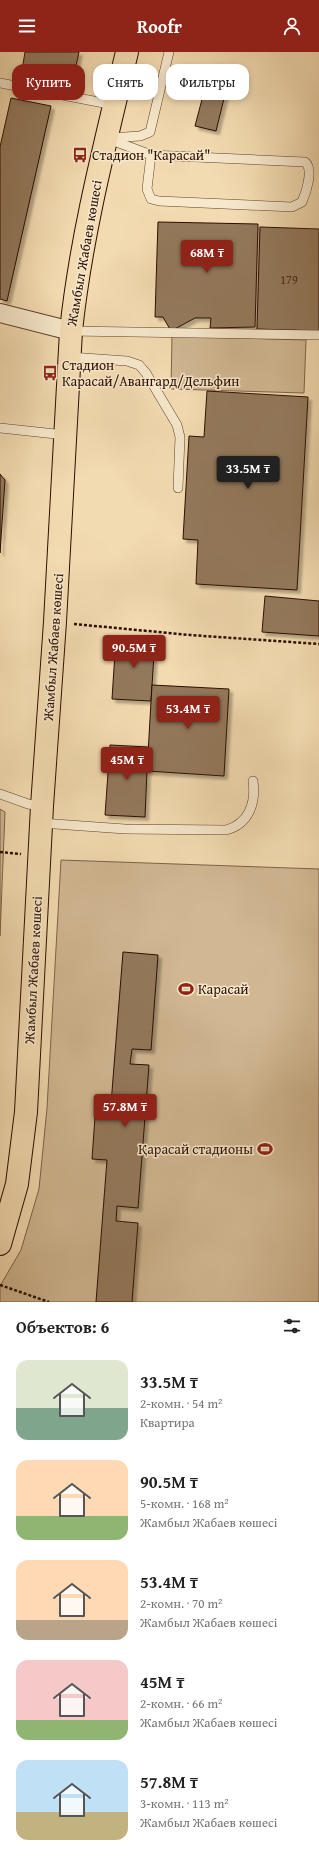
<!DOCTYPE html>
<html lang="ru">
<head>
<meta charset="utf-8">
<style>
  body { margin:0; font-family:"Gentium Book Plus",serif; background:#f6f6f6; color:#222; height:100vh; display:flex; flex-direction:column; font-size:15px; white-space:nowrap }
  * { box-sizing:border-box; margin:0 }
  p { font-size:13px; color:#767676 }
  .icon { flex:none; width:22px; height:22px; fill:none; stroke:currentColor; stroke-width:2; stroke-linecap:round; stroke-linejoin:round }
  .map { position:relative; height:1250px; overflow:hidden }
  .drawer { display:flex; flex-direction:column; background:#fff; flex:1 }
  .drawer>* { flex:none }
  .top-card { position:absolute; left:12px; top:12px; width:295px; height:36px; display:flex; gap:8px }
  .price { position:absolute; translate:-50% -34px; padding:0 9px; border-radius:4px; background:#8f2418; color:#fff; font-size:13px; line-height:26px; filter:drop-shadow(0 1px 2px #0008) }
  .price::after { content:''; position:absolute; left:50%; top:24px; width:12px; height:9px; margin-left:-6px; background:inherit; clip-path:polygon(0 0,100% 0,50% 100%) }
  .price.selected { background:#222; color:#fff }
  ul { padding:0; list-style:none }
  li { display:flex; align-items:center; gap:12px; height:100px; padding:0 16px }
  li span { display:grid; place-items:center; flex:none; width:112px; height:80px; border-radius:12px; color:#555 }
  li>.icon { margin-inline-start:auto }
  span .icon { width:48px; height:48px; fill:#fffc; stroke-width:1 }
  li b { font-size:17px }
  h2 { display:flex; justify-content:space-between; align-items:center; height:48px; padding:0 16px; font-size:17px }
  .pill { padding:0 14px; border-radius:12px; background:#fff; box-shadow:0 2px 6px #0003; font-size:14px; line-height:36px }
  .pill.selected { background:#8f2418; color:#fff }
  header { display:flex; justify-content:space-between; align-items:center; height:52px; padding:0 16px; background:#8f2418; color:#fff; font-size:18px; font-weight:700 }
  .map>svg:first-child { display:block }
</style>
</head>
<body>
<header><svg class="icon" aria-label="menu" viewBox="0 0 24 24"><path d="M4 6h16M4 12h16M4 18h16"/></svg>Roofr<svg class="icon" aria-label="person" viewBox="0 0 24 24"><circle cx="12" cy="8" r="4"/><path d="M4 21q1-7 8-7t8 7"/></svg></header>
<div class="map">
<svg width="319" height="1250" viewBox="0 0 319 1250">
  <defs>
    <filter id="shadow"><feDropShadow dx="3.5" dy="3.5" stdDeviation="1" flood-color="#0004"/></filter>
  </defs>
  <rect width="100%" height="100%" fill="#f3dbb1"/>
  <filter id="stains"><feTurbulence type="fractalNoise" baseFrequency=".005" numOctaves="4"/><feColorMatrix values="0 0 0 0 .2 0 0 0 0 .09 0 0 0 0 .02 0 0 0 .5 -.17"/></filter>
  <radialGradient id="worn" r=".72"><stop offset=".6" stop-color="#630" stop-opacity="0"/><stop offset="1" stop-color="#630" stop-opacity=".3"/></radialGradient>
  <g fill="#d1b893" stroke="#7e634a">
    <path d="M172,284L306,288L304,341L171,337Z"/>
    <path d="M0,757L5,760L0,884Z"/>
    <path d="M61,808L319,817V1250H0V1234L21,1198L39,1137L47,1056Z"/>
  </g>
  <g fill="#93795c" stroke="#2c0e00" filter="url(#shadow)">
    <path d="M25,0H79L71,37L40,31V28L21,24Z"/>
    <path d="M211,13L231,18L216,79L195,74Z"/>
    <path d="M11,46L51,54L7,249L0,247V95Z"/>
    <path d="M158,170L258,172L255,275L210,276L211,266H195L171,279L163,265H155Z"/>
    <path d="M260,175L319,177V279L257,277Z"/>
    <path d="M207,339L308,345L297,538L196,532L198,488L183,487L189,384L204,385Z"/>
    <path d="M0,422L5,428L0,501Z"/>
    <path d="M265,544L319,549V584L262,580Z"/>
    <path d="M116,585L155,587L151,649L112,647Z"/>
    <path d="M152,633L229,637L224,724L147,719Z"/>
    <path d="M110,693L148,695L145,765L105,763Z"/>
    <path d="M123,900L158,903L151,998L132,997L130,1012L149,1013L138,1156L117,1154L116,1169L138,1171L132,1250H96L107,1108L92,1107L96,1051L111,1052Z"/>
  </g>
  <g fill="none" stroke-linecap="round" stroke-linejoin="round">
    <g stroke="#5e412c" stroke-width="10">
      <g id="service">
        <path d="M0,31L114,53"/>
        <path d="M106,86L151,103L305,110C314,117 306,141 302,150L292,155L159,149L151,147L147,137L151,103"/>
        <path d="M109,86L140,84L150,80L169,0"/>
        <path d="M71,279L319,283"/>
        <path d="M70,305L127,309L139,313L146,321L177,373L180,385L178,436"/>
        <path d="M0,376L65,383"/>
        <path d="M0,742L28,752L42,754"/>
        <path d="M41,771L125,777L226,778C249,772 256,751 253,729"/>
      </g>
    </g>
    <g stroke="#5e412c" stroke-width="20">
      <path id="minor" d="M0,261L71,279"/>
    </g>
    <g stroke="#2c0e00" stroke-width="24">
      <path id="primary" d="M0,1192L17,1132L26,1060L42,754L55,570L71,279C81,184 105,92 127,0"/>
    </g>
    <g stroke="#2c0e00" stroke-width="2.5" stroke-dasharray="3 2" stroke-linecap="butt">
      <path d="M74,572L190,583L319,592"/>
      <path d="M0,800L21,802"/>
      <path d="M0,1233L49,1250"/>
    </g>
    <use href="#service" stroke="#f7e8cc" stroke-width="9"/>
    <use href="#minor" stroke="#f7e8cc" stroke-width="18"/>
    <use href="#primary" stroke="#f3dbb1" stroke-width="22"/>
  </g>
  <defs>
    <g id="bus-bare" transform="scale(1.2)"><path d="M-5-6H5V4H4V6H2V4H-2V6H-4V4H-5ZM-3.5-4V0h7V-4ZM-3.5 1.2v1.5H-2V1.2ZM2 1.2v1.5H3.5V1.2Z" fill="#8f2418" stroke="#f7e8cc" stroke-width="2.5" paint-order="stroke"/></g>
    <g id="stadium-bare" transform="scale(1.2)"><path d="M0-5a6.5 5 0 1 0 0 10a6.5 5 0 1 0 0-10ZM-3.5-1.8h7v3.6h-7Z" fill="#8f2418" stroke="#f7e8cc" stroke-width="2.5" paint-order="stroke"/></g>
  </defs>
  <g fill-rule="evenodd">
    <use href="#bus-bare" x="80" y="103"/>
    <use href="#bus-bare" x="50" y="321"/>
    <use href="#stadium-bare" x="186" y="937"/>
    <use href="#stadium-bare" x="265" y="1097"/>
  </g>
  <g text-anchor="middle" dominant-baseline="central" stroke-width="3" stroke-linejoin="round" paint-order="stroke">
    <g font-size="12" fill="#462917">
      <text x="289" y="227">179</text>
    </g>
    <g font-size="14" fill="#2c0e00" stroke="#f7e8cc" text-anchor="start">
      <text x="92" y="103">Стадион "Карасай"</text>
      <text x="62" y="313">Стадион<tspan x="62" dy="16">Карасай/Авангард/Дельфин</tspan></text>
      <text x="198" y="937">Карасай</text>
      <text x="253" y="1097" text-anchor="end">Қарасай стадионы</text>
    </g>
    <g font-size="14" fill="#2c0e00" stroke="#f7e8cc">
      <text transform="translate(84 201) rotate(-80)">Жамбыл Жабаев көшесі</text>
      <text transform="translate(53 595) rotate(-86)">Жамбыл Жабаев көшесі</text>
      <text transform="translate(33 918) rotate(-87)">Жамбыл Жабаев көшесі</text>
    </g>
  </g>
  <rect width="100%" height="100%" filter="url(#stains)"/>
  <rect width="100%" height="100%" fill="url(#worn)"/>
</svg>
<b class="price" style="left:207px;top:222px">68M ₸</b>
<b class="price selected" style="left:248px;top:438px">33.5M ₸</b>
<b class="price" style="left:134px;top:617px">90.5M ₸</b>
<b class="price" style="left:188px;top:678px">53.4M ₸</b>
<b class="price" style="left:127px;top:729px">45M ₸</b>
<b class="price" style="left:125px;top:1076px">57.8M ₸</b>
<div class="top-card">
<a class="pill selected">Купить</a>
<a class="pill">Снять</a>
<a class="pill">Фильтры</a>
</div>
</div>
<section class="drawer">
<h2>Объектов: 6<svg class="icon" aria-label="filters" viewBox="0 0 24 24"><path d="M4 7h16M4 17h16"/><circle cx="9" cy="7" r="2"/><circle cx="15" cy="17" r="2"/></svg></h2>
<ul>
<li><span style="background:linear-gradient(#dfe7d0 60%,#7fa58c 0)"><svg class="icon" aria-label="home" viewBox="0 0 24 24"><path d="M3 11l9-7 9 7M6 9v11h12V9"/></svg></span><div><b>33.5M ₸</b><p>2-комн. · 54 m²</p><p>Квартира</p></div></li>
<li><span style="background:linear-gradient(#ffd9b3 70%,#8fb573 0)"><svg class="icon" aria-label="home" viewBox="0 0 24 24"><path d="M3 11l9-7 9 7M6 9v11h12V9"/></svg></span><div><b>90.5M ₸</b><p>5-комн. · 168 m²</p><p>Жамбыл Жабаев көшесі</p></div></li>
<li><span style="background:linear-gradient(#ffd9b3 75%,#b9a48a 0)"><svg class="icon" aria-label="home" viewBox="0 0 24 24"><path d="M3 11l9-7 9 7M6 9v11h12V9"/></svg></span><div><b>53.4M ₸</b><p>2-комн. · 70 m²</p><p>Жамбыл Жабаев көшесі</p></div></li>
<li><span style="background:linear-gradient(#f6c9c9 75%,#8fb573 0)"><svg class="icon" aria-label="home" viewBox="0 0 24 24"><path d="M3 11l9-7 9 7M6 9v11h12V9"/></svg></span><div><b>45M ₸</b><p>2-комн. · 66 m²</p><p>Жамбыл Жабаев көшесі</p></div></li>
<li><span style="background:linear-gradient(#bfe0f5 65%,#c2b280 0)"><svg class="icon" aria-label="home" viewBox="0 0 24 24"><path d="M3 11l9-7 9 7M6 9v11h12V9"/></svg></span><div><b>57.8M ₸</b><p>3-комн. · 113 m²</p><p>Жамбыл Жабаев көшесі</p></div></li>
</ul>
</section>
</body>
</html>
